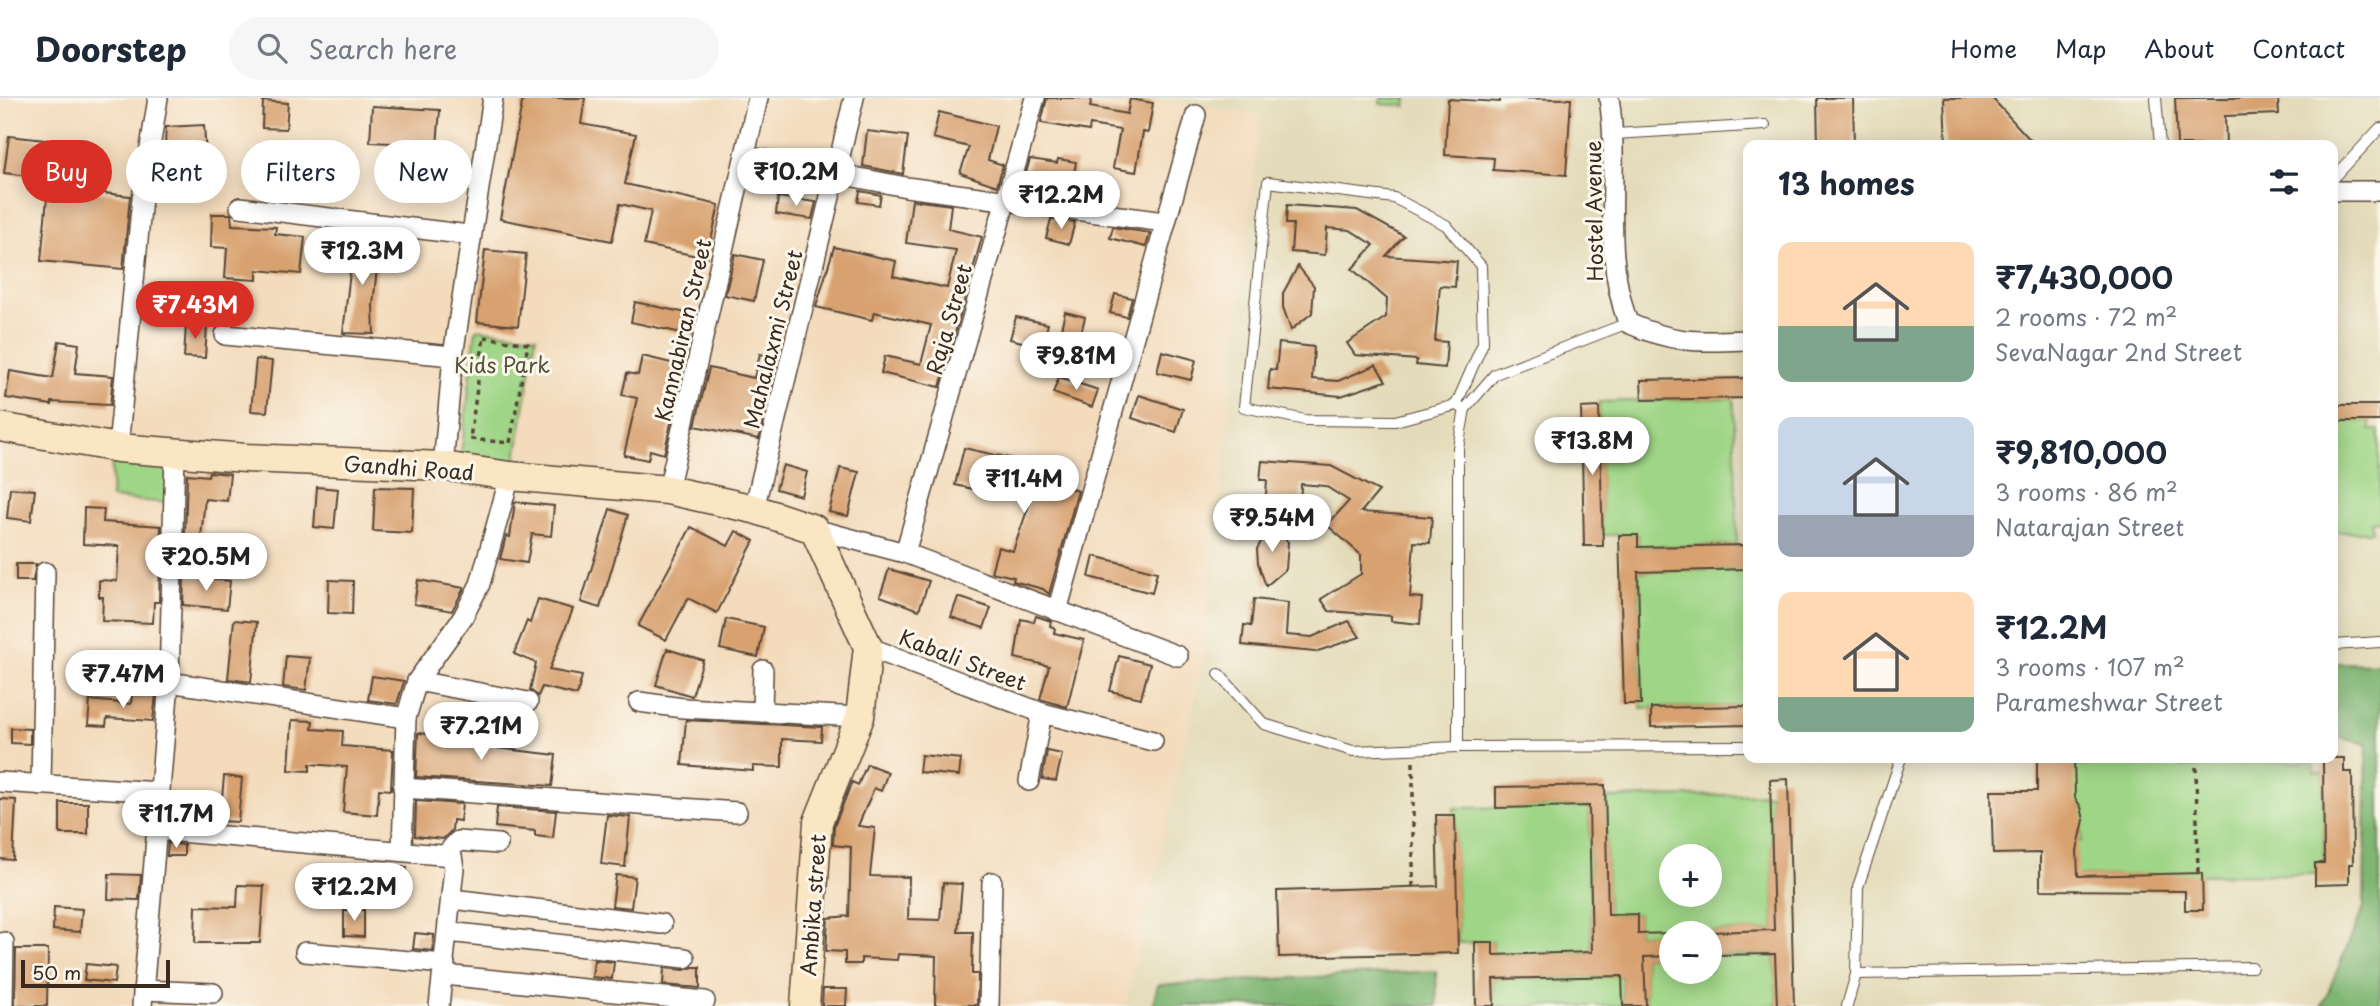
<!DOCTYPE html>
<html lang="en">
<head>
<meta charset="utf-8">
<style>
  body { margin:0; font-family:"Playpen Sans",sans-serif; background:#f6f6f7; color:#1f2937; height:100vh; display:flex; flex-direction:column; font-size:26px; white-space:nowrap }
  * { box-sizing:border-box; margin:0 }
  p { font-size:23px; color:#747a83 }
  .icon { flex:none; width:38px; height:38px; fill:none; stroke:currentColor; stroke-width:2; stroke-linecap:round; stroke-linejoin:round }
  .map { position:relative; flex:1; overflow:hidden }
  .side { position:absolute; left:1743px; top:42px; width:595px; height:623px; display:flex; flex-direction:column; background:#fff; border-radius:14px; box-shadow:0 4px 18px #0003 }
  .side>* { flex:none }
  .hud { position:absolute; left:21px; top:42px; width:665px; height:63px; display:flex; gap:14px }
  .fabs { position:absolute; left:1659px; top:746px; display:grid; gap:14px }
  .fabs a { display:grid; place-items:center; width:63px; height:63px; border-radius:50%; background:#fff; box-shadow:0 4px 18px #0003; font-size:35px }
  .scale { position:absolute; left:21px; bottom:18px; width:149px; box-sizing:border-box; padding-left:7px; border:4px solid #3b2a1e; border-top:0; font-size:19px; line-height:24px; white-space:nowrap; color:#3b2a1e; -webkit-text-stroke:5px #fbf7ec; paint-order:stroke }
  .price { position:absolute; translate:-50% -60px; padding:0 16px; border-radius:24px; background:#fff; color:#222; font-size:23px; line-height:46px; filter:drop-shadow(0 2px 4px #0008) }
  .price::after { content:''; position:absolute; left:50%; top:42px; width:21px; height:16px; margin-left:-10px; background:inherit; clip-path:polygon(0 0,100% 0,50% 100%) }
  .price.current { background:#d93025; color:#fff }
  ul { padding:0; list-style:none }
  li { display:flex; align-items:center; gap:21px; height:175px; padding:0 35px }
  li span { display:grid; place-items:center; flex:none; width:196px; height:140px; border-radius:14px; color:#555 }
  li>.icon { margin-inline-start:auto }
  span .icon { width:84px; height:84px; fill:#fffc; stroke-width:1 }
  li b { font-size:30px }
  h2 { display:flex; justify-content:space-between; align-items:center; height:84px; padding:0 35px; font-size:30px }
  .chip { padding:0 24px; border-radius:32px; background:#fff; box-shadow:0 4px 18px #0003; font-size:24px; line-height:63px }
  .chip.current { background:#d93025; color:#fff }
  header { display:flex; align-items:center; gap:42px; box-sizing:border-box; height:98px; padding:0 35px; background:#fff; border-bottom:2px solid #e0e1e3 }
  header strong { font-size:33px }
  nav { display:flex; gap:38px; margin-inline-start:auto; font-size:24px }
  .search { width:490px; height:63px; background:#f6f6f7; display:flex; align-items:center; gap:18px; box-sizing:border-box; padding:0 24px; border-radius:38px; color:#747a83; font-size:26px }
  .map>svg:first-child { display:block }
</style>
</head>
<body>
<header>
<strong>Doorstep</strong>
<div class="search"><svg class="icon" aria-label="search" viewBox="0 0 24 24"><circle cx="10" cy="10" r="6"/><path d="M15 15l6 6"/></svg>Search here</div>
<nav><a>Home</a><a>Map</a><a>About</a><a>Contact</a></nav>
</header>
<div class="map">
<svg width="2380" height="908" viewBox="0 0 2380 908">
  <rect width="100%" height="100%" fill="#fbf7ec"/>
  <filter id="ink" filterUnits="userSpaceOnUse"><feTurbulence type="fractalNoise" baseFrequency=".0143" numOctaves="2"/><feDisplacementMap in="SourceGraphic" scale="14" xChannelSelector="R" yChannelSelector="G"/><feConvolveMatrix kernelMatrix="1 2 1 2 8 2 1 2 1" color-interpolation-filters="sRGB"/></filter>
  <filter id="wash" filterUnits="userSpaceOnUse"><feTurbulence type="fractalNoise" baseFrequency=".00686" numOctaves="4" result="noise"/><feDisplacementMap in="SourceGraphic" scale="28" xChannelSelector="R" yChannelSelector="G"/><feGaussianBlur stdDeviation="1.57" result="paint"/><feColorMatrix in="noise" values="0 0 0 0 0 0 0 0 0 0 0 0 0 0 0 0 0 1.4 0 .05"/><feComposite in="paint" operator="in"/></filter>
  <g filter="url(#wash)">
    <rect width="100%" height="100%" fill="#f3dbbc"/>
    <path fill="#e4dbba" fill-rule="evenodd" d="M1149,0H2380V908H1126L1202,569L1260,17ZM1748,47H2333V660H1748ZM1671,758H1710V796H1671ZM1671,835H1710V873H1671Z"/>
    <g fill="#9fd586" stroke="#6d8052" stroke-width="2" fill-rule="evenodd">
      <path d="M1381,0H1407L1406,8L1380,6Z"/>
      <path d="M476,231L536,238L515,367L461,358Z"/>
      <path d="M1734,300L1737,447L1638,449V437H1602L1599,304Z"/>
      <path d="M2333,323H2370V332H2379L2380,423L2371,424L2372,434H2333Z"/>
      <path d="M172,363L169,405L111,400L112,365Z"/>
      <path d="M1748,471V608L1641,610L1638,474Z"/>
      <path d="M2313,664L2314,674H2323L2324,765H2315V776L2063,778L2077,745L2082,742L2081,709L2075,704L2063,667L2181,666L2182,669H2201V665Z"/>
      <path d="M1771,696L1774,832L1638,836V816L1608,817L1605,700ZM1671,758H1710V796H1671Z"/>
      <path d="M1589,708L1592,854L1493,857V844L1458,845L1454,710Z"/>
      <path d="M1775,856L1777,908H1646L1644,859L1671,858V873H1710V857Z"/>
      <path d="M1622,878L1623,908H1494L1493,881Z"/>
    </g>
    <g fill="#7fb673" stroke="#5d7048" stroke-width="2">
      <path d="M2333,565L2380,566V908H2322L2364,809L2367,646L2333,638Z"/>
      <path d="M1436,873L1437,908H1152L1158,887Z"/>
    </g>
    <g id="blocks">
      <g fill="#d8a16f">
        <path d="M523,0H585L581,26L636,36L625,86L719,107L707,160L644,147L651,113L620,106L612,143L500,121Z"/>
        <path d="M1047,0H1092L1090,9L1127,16L1130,1L1153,5L1148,35L1143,34L1136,74L1113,70L1120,32L1090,27L1089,33L1041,25Z"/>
        <path d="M1500,0L1571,1L1566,77L1493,72L1494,60L1445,57L1448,1L1500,4Z"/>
        <path d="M1817,0H1853L1854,47H1818Z"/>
        <path d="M1944,0H1992L2035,47H1946Z"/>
        <path d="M2175,0H2278L2279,16L2225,18L2226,47H2177Z"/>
        <path d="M263,3L288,5L286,31L262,30Z"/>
        <path d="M372,8L440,12L437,47L370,44Z"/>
        <path d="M939,14L996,28L988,62L1003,67L997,88L960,75L969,49L933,40Z"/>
        <path d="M204,27L206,58H213L211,87L183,85L185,48L165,49L166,29Z"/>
        <path d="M867,33L908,38L903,76L863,68Z"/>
        <path d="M9,38L44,42L39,79L4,75Z"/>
        <path d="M1030,61L1057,65L1058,61L1076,64L1070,99L1021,92Z"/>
        <path d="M263,66L283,67L281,95L261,94Z"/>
        <path d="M762,74L785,78L783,90L760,86Z"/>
        <path d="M48,89L130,98L123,171L41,163Z"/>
        <path d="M860,93L881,97L879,107L858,104Z"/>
        <path d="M778,99L816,104L812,121L776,116Z"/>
        <path d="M912,102L951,107L948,131L982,139L940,289L881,275L885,258L921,266L931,227L874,214L872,222L816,209L834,149L896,163L893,178L947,190L956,152L906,145Z"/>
        <path d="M1287,107L1357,112L1404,138L1386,158L1457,163L1455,189L1440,188L1435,243L1447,244L1445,270L1416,267L1417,262L1355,257L1347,245L1386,219L1387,201L1352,171L1374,147L1350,132L1327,130L1325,157L1291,154L1293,126H1286Z"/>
        <path d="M212,116H231L232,127L276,129L275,136L305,139L301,176L257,172V182L225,180L227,150L211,149Z"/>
        <path d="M1051,121L1075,124L1069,146L1046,140Z"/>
        <path d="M1113,129L1150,135L1146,149L1110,140Z"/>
        <path d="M354,139L380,142L373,207L374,236L343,235Z"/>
        <path d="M485,152L526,156L518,228L477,224Z"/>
        <path d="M735,156L763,162L754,203L725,197Z"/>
        <path d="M1298,168L1314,188L1312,215L1291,232L1283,209V195Z"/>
        <path d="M1115,196L1132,200L1127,219L1110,215Z"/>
        <path d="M635,204L696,217L691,237L631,224Z"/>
        <path d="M1065,214L1085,219L1080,240L1060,235Z"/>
        <path d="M1016,219L1048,226L1042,249L1010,241Z"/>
        <path d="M186,227L207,228L205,260L184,259Z"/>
        <path d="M59,243L79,246L75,275L113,278L110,307L52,304V307L6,300L10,273L53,280Z"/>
        <path d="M1279,245L1314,249L1312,281L1338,283L1376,267L1386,283L1341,298L1268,291L1270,271L1276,272Z"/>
        <path d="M1162,253L1196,262L1191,282L1157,274Z"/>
        <path d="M760,256L778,260L759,341L695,328L709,270L754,280Z"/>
        <path d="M642,258L684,268L664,356L650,352L648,362L624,357L637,300L622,297L627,275L638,277Z"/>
        <path d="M256,261L272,263L267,314L251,313Z"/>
        <path d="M1059,279L1098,292L1092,309L1053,295Z"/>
        <path d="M1748,280V300L1642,302L1641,282Z"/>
        <path d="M1139,297L1183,311L1176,334L1132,320Z"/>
        <rect x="2333" y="307" width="47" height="16"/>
        <path d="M1599,309L1603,448H1584L1581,310Z"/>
        <path d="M964,350L1027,364L1025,375L1078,393L1049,496L1043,491L1013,483L1014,479L991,474L998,449L1013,453L1030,404L955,387Z"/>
        <path d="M1262,363L1331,368L1379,393L1361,414L1432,419L1430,445L1414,444L1410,499L1422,500L1420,526L1391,523V518L1329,513L1321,501L1361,476V457L1327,427L1349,403L1325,388L1301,386L1300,412L1265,410L1267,382H1260Z"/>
        <path d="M783,367L807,374L801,398L776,391Z"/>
        <path d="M840,370L859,374L848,418L829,414Z"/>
        <path d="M209,374L230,376L227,403L205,401L201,439L185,438L187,376L208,378Z"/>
        <path d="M317,389L338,391L334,431L314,429Z"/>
        <path d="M375,389L414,390L412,435L373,433Z"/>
        <path d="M10,390L35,392L31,423L7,420Z"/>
        <path d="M515,404L554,408L551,438L532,436L527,465L500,461L506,438L510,439Z"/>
        <path d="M84,410L104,411L103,424L161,428L159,504H154L153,525L102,523L103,499H99V482L117,483L119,448L83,446Z"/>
        <path d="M610,411L628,417L600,510L581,504Z"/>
        <path d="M1272,424L1288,444L1286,471L1266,488L1258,465L1257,451Z"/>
        <path d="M691,429L728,448L736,433L754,443L717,515L688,500L666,542L638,528Z"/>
        <path d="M1619,437H1638V449L1748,447V471L1638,474L1641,606H1624Z"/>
        <path d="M1094,458L1157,474L1152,495L1089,479Z"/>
        <path d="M16,466H36L33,483H16Z"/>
        <path d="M889,471L929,483L919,512L880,498Z"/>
        <path d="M184,478L230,483L227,511L183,507Z"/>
        <path d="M329,482L353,483L352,516L328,515Z"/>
        <path d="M418,482L464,490L452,513L414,506Z"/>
        <path d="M958,499L991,510L984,530L951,519Z"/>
        <path d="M538,501L573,511L549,572L582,578L577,597L542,589L538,598L530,592L536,565L514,556L527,523L530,525Z"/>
        <path d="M1254,501L1288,505L1286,537L1312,539L1349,523L1360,539L1315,554L1242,547L1244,527L1251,528Z"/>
        <path d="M1036,518L1051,523L1050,528L1055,530L1054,535L1084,542L1067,609L1040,601L1049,568L1015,560L1021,521L1034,524Z"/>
        <path d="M726,521L764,529L758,559L720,551Z"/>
        <path d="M234,522L257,524L251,584L228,581Z"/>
        <path d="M667,551L703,562L692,598L656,587Z"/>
        <path d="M286,558L310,560L306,592L283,589Z"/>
        <path d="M1119,558L1150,566L1141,600L1110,593Z"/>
        <path d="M372,578L404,583L397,606L368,602Z"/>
        <path d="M132,596L156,597L153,623L107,620L106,628L88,627L90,602L131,606Z"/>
        <path d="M1748,608V627L1651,629V610Z"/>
        <path d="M292,622L313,623L312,631L343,633L342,648L393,652L391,692L379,691L377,717L343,714L347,669L310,666V673L289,672Z"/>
        <path d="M686,622L822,629L821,643L782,641V669L753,668V673L682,667Z"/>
        <path d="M11,630L30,631V646L11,645Z"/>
        <path d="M418,635L480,642L479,648L556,657L552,688L416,679Z"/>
        <path d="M1047,653L1062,656L1056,683L1042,681Z"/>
        <path d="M921,657L961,661L959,678L919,674Z"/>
        <path d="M2037,660H2074L2075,700L2081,709L2084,722L2077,753L2078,778L2202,775L2203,812H2185V793L2040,792V755L1993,756L1991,693H2037Z"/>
        <path d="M2323,660H2344V674H2352L2353,766H2349V786L2315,787V765H2324Z"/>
        <path d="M867,666L888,674L881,693L874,690L858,728L875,730L870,778L909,779L908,821L940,822L943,785L962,786L958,834H973L972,876H978L977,907H935L936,858L898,856L897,862L861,860V866H845V854L826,853L828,820L849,818L851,749L833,747L834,728L852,684L858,687Z"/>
        <path d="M224,678L242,680L238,724L220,723Z"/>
        <path d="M1788,681L1794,908H1777L1775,856L1710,857V834L1774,832L1770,682Z"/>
        <path d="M1605,687L1608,817L1638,816V836L1671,835V858L1644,859L1646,908H1623L1622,878L1493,881L1494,908H1476L1475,844H1493V857L1592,854L1589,708L1496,710V689Z"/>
        <path d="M0,701L16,702L13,762L0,761Z"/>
        <path d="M416,703L462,706L460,723L453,722L452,732L443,741L415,738Z"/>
        <rect x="60" y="705" width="28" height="31"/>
        <path d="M497,709L556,713L553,740L535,738V733L495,729Z"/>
        <path d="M607,717L630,719L625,769L601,766Z"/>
        <path d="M1436,717H1455L1458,855L1279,859L1277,793L1438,788Z"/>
        <path d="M168,745L184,747V758H167Z"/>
        <path d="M391,768L407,769L404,795L388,793Z"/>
        <path d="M109,776L141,777L139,802L108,801Z"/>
        <path d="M616,777L635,779L631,810L612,808Z"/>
        <path d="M238,787L264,788L260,845H195L196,808L237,809Z"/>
        <path d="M54,809L82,811L80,834L53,832Z"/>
        <path d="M344,812H364V839L344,838Z"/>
        <path d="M415,835L434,837L433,853L413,851Z"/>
        <path d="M16,851H48L47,908H15Z"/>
        <path d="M594,862L614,864L612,881L592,879Z"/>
        <path d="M86,866L116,869L114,885L84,882Z"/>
        <path d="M693,869H700V890L663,887L664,870L684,872Z"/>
        <path d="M823,891H847L846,908H822Z"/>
      </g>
    </g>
  </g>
  <g filter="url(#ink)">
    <use href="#blocks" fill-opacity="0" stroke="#574536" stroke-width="2"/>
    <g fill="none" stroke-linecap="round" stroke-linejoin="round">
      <g stroke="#574536" stroke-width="12">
        <g id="lane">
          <path d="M2156,0L2160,47"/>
          <path d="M1615,36L1765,27"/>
          <path d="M2333,81L2380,30"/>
          <path d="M1456,307L1483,245L1481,168L1446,127L1394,100L1268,84L1244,309L1305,322L1395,323L1456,307L1465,311"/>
          <path d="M2333,547L2380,544"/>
          <path d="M1219,576L1264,626L1353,653L1458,649V350L1465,311L1495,276L1628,225"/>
          <path d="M1458,649L1748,648"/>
          <path d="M1856,876L2252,869"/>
          <path d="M1847,908L1856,876L1858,789L1901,660"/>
        </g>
      </g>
      <g stroke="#574536" stroke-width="22">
        <g id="street">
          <path d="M1609,0C1621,78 1600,147 1628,225C1675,246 1698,244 1748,242"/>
          <path d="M745,58L906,89L1164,124"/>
          <path d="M2333,93H2380"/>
          <path d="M240,109L469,137"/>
          <path d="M225,237L453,258"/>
          <path d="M118,350L142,100L158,0"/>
          <path d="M443,368L453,258L493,0"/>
          <path d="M668,392L758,0"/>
          <path d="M754,411L854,0"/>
          <path d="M814,431L905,455L1178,558"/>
          <path d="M905,455L1035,0"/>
          <path d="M1057,513L1196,17"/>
          <path d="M868,549L1042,615L1153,643"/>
          <path d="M417,583L528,604"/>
          <path d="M169,584L406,620"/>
          <path d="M639,604L683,610L860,619"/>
          <path d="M762,614L763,572"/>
          <path d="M1029,683L1042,615"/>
          <path d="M0,684L160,694"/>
          <path d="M41,687L45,474"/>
          <path d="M403,690L737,714"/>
          <path d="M156,732L452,758L454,770L439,908"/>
          <path d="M402,753L406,620L417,583L463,519L480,486L510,378"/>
          <path d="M447,755L458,743L498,746"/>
          <path d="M452,801L662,826"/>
          <path d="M448,834L685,860"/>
          <path d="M305,854L445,866"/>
          <path d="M444,877L705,903"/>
          <path d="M143,892L213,895"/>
          <path d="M3,908L4,844"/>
          <path d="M142,908L169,584L175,355"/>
          <path d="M989,908L992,784"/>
        </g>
      </g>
      <g stroke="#574536" stroke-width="31">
        <path id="secondary" d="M0,329L118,350L246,360L443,368L510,378L668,392L754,411L814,431L868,549L860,619L818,724L805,908"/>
      </g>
      <g stroke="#574536" stroke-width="3.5" stroke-dasharray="5 5" stroke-linecap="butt">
        <path d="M484,239L528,246L510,345L470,341Z"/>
        <path d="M1413,664V789"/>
        <path d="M2196,669L2198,775"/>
      </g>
      <use href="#lane" stroke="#fff" stroke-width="10"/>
      <use href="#street" stroke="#fff" stroke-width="19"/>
      <use href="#secondary" stroke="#fbe6c3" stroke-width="28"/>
    </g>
  </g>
  <g text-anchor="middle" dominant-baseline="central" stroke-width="6" stroke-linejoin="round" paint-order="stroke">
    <g font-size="21" fill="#3b2a1e" stroke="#fbf7ec">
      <text transform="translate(1593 113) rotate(-91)">Hostel Avenue</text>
      <text transform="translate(948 221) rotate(-74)">Raja Street</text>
      <text transform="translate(682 232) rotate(-77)">Kannabiran Street</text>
      <text transform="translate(772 241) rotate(-76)">Mahalaxmi Street</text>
      <text transform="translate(409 369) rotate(4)">Gandhi Road</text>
      <text transform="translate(963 561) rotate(21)">Kabali Street</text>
      <text transform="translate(812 807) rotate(-86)">Ambika street</text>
    </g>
    <g font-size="21" fill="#545538" stroke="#fbf7ec">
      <text x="502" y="266">Kids Park</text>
    </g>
  </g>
</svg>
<div class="fabs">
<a>+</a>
<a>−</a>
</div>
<div class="scale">50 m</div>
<b class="price" style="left:796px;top:110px">₹10.2M</b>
<b class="price" style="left:1061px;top:133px">₹12.2M</b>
<b class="price" style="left:362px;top:189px">₹12.3M</b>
<b class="price current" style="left:195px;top:243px">₹7.43M</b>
<b class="price" style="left:1076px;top:294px">₹9.81M</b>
<b class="price" style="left:1592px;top:379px">₹13.8M</b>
<b class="price" style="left:1024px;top:417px">₹11.4M</b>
<b class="price" style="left:1272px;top:456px">₹9.54M</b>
<b class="price" style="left:206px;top:495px">₹20.5M</b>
<b class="price" style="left:123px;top:612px">₹7.47M</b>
<b class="price" style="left:481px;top:664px">₹7.21M</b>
<b class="price" style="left:176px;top:752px">₹11.7M</b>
<b class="price" style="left:354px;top:825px">₹12.2M</b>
<div class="hud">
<a class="chip current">Buy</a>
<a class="chip">Rent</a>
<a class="chip">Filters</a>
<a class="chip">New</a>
</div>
<section class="side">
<h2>13 homes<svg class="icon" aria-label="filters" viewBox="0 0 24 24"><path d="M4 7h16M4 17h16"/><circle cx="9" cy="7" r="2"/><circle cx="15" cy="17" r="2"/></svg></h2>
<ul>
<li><span style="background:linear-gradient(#ffd9b3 60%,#7fa58c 0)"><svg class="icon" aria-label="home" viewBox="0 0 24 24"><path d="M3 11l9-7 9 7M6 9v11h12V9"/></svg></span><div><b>₹7,430,000</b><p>2 rooms · 72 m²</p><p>SevaNagar 2nd Street</p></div></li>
<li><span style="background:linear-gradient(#c9d6e8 70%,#9aa5b1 0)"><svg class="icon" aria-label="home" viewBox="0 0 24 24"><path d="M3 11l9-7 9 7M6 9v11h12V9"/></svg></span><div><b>₹9,810,000</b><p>3 rooms · 86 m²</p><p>Natarajan Street</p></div></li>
<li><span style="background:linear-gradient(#ffd9b3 75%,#7fa58c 0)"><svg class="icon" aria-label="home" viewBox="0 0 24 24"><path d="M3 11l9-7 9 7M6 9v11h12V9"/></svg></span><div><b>₹12.2M</b><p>3 rooms · 107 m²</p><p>Parameshwar Street</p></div></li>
</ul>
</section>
</div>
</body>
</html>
